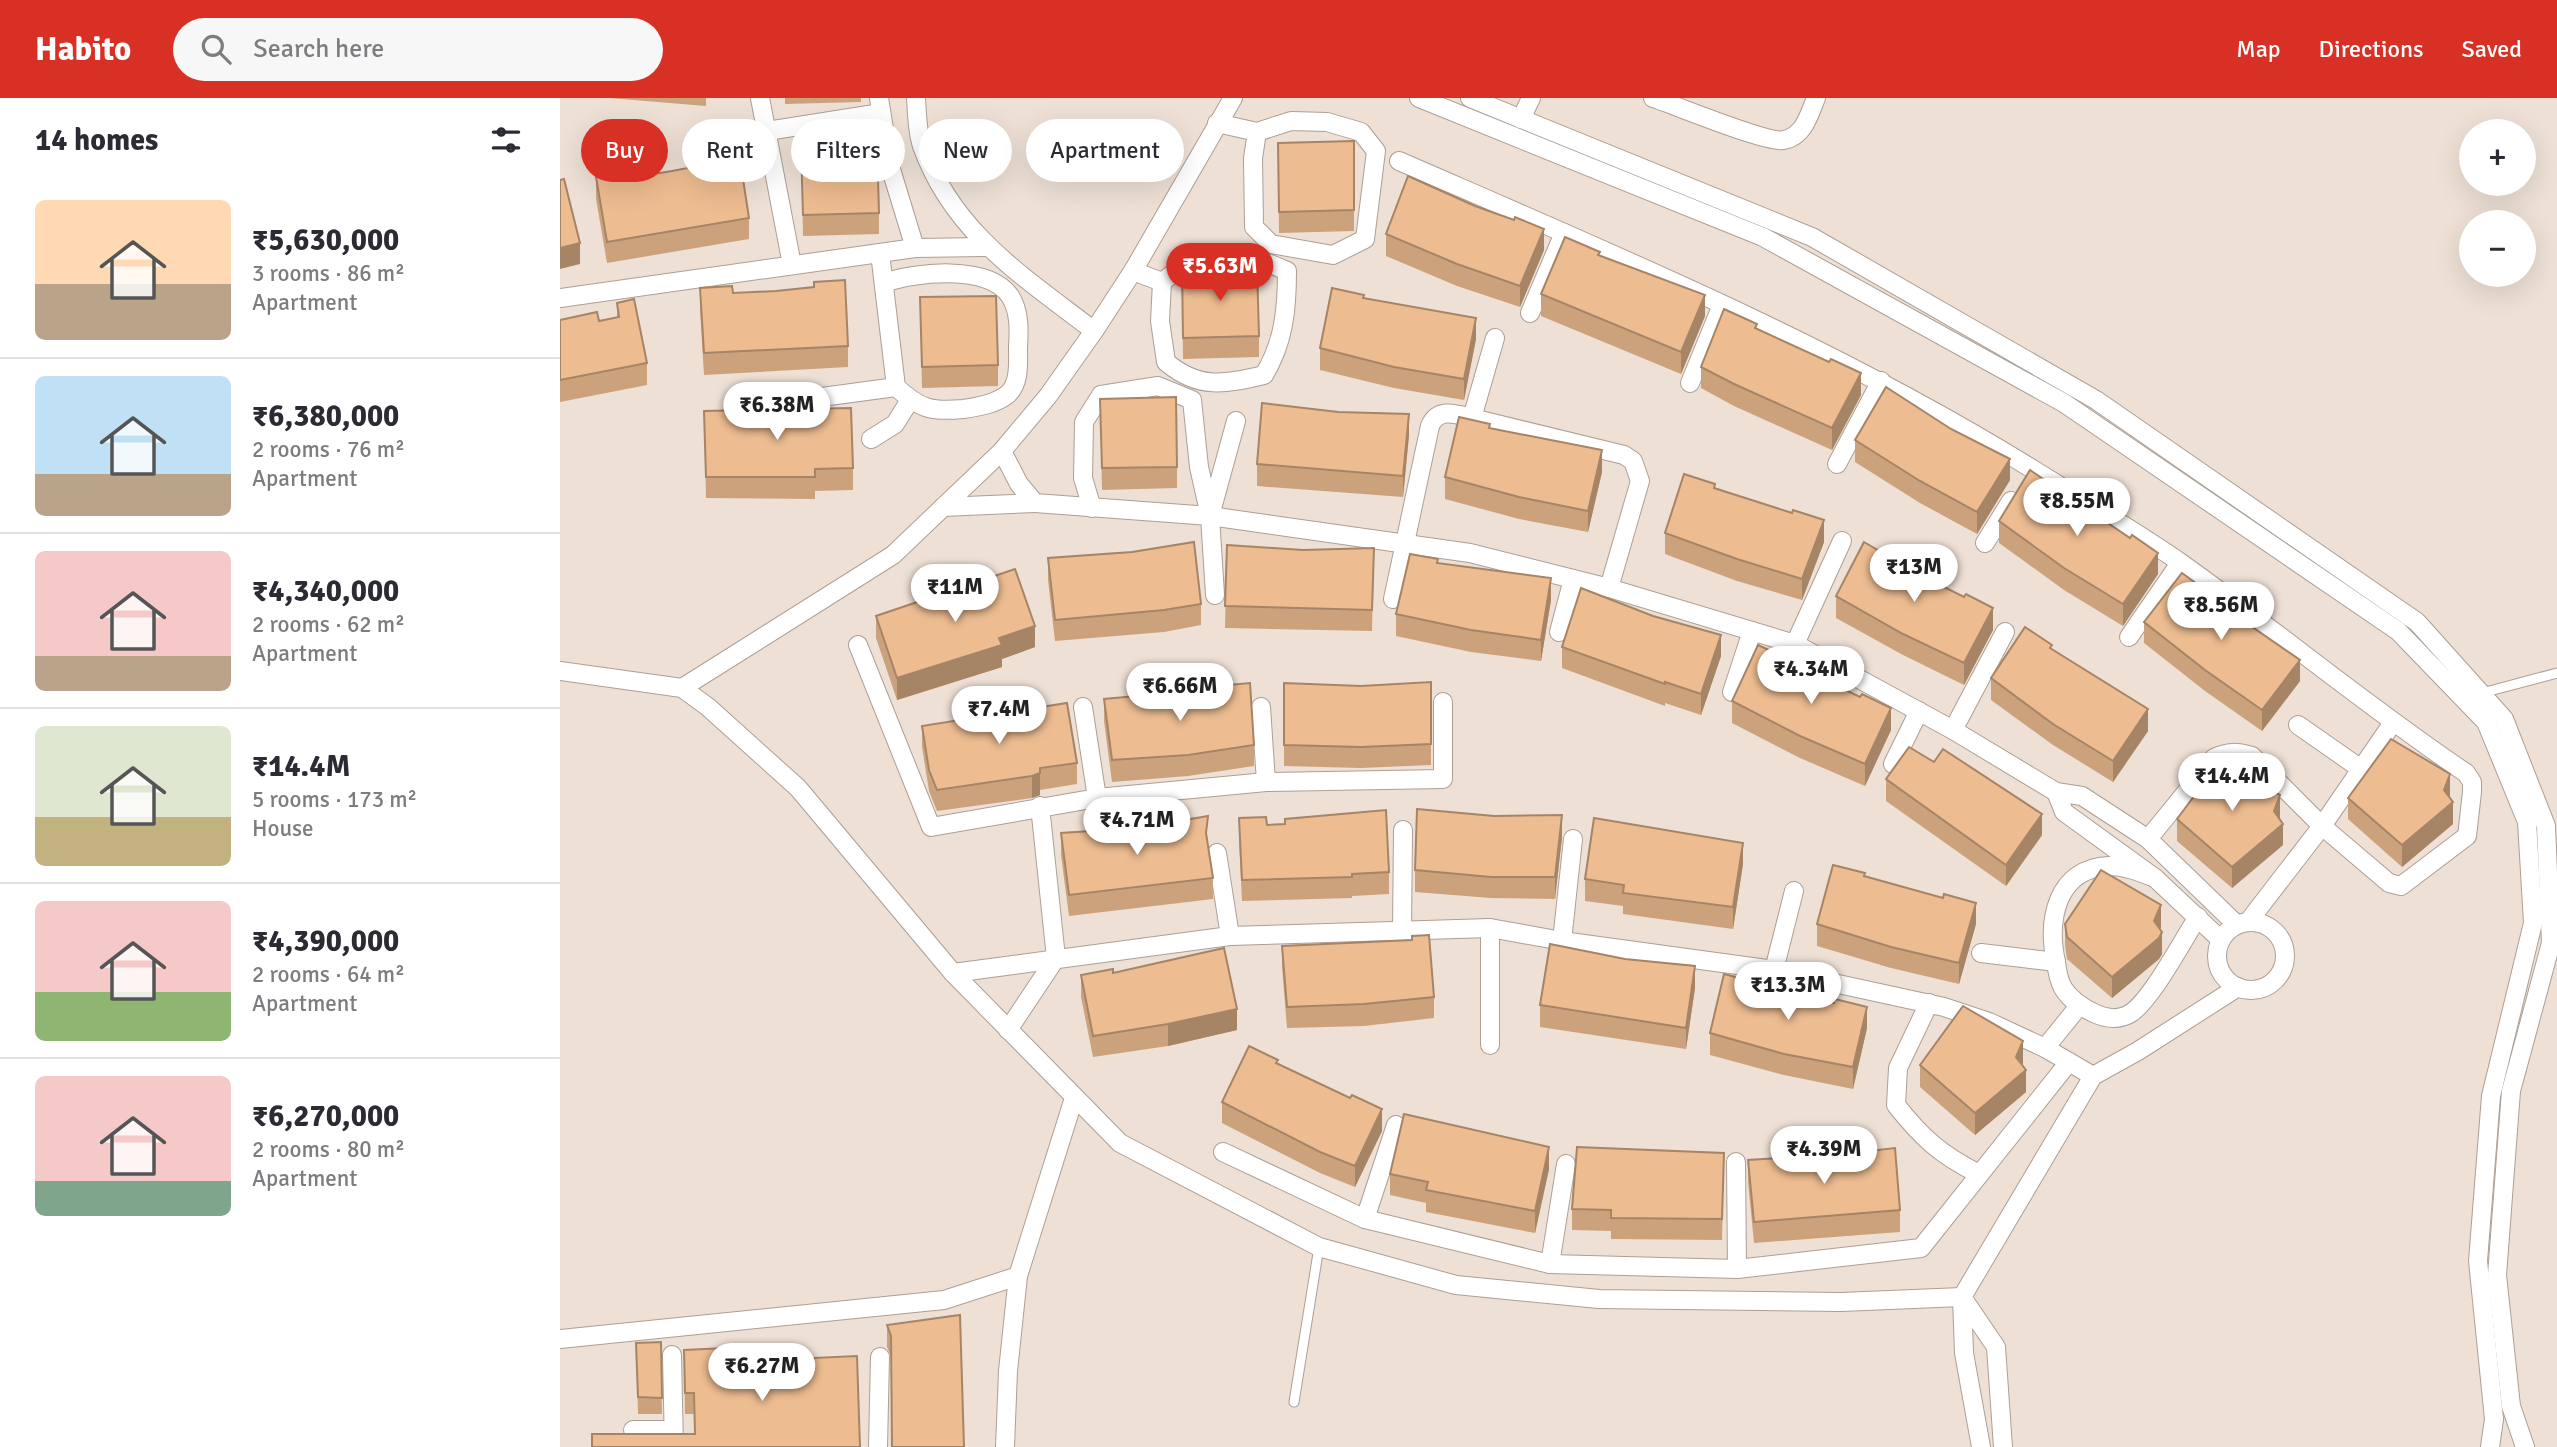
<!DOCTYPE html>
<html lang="en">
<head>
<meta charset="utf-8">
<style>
  body { margin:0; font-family:Signika,sans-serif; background:#f7f7f7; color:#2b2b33; height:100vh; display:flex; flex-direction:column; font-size:26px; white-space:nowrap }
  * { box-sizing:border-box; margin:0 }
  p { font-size:23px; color:#7c7c81 }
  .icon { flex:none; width:38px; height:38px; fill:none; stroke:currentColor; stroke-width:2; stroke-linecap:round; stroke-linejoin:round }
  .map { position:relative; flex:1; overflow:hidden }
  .drawer { display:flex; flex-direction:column; background:#fff; width:560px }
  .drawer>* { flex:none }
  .banner { position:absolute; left:21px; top:21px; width:665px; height:63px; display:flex; gap:14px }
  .fabs { position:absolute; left:1899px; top:21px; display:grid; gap:14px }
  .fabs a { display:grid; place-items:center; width:77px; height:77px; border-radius:50%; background:#fff; box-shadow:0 7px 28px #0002; font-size:35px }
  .price { position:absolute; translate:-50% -60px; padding:0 16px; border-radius:24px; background:#fff; color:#222; font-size:23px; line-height:46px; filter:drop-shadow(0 2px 4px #0008) }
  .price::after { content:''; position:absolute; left:50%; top:42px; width:21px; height:16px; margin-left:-10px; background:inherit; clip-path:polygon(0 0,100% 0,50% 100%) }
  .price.active { background:#d93025; color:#fff }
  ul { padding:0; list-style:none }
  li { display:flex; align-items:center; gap:21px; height:175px; padding:0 35px }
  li+li { border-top:2px solid #e1e1e2 }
  li span { display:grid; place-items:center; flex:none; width:196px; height:140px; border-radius:10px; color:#555 }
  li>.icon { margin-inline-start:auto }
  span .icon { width:84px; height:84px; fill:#fffc; stroke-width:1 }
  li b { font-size:30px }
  h2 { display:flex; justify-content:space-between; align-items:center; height:84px; padding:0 35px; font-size:30px }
  .pill { padding:0 24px; border-radius:32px; background:#fff; box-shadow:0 7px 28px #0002; font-size:24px; line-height:63px }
  .pill.active { background:#d93025; color:#fff }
  header { display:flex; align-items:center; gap:42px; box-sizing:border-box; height:98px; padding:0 35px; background:#d93025; color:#fff }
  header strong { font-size:33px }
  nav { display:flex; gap:38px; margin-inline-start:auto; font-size:24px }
  .search { width:490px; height:63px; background:#f7f7f7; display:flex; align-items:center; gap:18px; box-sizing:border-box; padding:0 24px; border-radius:38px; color:#7c7c81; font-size:26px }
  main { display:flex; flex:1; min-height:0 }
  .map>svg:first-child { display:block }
</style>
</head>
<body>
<header>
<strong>Habito</strong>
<div class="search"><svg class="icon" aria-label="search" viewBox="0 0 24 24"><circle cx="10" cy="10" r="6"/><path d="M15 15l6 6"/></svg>Search here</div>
<nav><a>Map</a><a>Directions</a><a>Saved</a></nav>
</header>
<main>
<section class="drawer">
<h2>14 homes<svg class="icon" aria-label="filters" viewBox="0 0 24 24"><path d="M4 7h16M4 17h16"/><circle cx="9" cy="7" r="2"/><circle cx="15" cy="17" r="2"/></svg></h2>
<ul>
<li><span style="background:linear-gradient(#ffd9b3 60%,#b9a48a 0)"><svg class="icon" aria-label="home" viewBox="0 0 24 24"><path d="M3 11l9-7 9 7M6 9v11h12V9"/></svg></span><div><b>₹5,630,000</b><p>3 rooms · 86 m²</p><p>Apartment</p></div></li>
<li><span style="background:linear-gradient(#bfe0f5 70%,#b9a48a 0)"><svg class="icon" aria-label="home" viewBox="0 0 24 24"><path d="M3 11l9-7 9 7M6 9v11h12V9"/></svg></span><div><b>₹6,380,000</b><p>2 rooms · 76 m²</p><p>Apartment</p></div></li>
<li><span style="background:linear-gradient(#f6c9c9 75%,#b9a48a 0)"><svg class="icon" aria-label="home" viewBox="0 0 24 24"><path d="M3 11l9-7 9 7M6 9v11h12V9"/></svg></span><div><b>₹4,340,000</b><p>2 rooms · 62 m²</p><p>Apartment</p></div></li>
<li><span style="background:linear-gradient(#dfe7d0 65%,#c2b280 0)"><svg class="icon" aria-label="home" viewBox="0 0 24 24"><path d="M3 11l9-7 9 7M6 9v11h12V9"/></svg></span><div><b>₹14.4M</b><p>5 rooms · 173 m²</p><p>House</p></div></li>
<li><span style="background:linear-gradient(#f6c9c9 65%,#8fb573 0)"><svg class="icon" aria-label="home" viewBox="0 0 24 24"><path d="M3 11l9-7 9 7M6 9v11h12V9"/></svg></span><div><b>₹4,390,000</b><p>2 rooms · 64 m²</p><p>Apartment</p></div></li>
<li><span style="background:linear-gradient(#f6c9c9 75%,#7fa58c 0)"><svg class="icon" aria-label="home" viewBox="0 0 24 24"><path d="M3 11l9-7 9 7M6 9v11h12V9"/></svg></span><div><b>₹6,270,000</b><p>2 rooms · 80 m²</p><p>Apartment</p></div></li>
</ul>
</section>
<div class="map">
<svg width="1997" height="1349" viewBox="0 0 1997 1349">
  <rect width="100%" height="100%" fill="#eee0d5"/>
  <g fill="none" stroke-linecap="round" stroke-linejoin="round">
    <g stroke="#ac9f94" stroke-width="11">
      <g id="lane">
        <path d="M1922,595L1997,575"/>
        <path d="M734,1304L759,1149"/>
      </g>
    </g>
    <g stroke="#ac9f94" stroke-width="20">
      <g id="street">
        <path d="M200,0L232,167"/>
        <path d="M319,0L330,68L355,150"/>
        <path d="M356,0C357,15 357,33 362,48C393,135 464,179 534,233"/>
        <path d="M859,0L1203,139L1504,305L1838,533L1926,624L1967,724L1973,825L1931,998L1918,1163L1934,1321L1930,1349"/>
        <path d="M910,0L1252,139L1536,302L1857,524L1944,621L1986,728L1991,845L1951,993L1937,1177L1951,1308L1965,1349"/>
        <path d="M1093,0C1115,7 1208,46 1224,42C1244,38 1249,17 1256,0"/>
        <path d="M961,21L971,0"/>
        <path d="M657,25L697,34L731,23L767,24L801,34L816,53L805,141L773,157L711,146L694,129L693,60L697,34"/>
        <path d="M207,33L321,15"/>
        <path d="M839,63C1055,157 1274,248 1474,372C1523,403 1574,432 1621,465C1718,534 1808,609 1906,675L1912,684V694L1907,738L1841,788L1829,785L1762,728L1692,658C1677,654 1668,653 1654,660L1588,741"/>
        <path d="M320,155L336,289C360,311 371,314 403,311C418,309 436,306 448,296C460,285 458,265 458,250C459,233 460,213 450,198C428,166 355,174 324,185"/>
        <path d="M573,173L602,184C648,148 675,150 727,173C727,211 724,244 704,277C665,286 639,292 606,264L600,223L602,184"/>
        <path d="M0,200L355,150L425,149"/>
        <path d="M970,215L1004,135"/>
        <path d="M1130,285L1162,207"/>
        <path d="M180,310L336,289"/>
        <path d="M912,320L1064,357L1073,363L1080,383L1049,490"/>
        <path d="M311,341L335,326L350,302"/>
        <path d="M442,353L459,386L475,405L650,418L910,455L1049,490L1235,546L1393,632L1496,694L1522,698L1588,741L1677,827"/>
        <path d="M1277,366L1321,283"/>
        <path d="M383,409L475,405"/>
        <path d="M532,410L523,380L524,324L541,297L598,288L632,302L639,369L650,418"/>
        <path d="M1425,445L1451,403"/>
        <path d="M655,497L650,418L676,323"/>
        <path d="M833,501L870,328C878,309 896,316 912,320L935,240"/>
        <path d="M999,534L1013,481"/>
        <path d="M1569,539L1620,465"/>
        <path d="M1235,546L1282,443"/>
        <path d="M298,547L371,729L537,700L706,684L883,681V604"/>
        <path d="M0,573L122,590L148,609L238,690L393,875L560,1045L759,1149L896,1187L1039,1201L1281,1204L1402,1199"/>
        <path d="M122,590L333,457L442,353L488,298L534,233L573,173L673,0"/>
        <path d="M1172,594L1192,533"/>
        <path d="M523,609L537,700"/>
        <path d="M701,609L706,684"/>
        <path d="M1738,627L1801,671"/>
        <path d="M1393,632L1445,534"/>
        <path d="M1333,666L1359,613"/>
        <path d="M1496,694L1504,714L1595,780L1661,842"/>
        <path d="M657,755L670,838"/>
        <path d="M1595,780C1580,774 1565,768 1549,768C1496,770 1487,823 1496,864C1497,872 1499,883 1503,890C1511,903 1523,910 1536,916C1547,921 1560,922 1571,915C1592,901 1622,843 1638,819"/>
        <path d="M1688,824L1762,728L1832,626"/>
        <circle cx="1691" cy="858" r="34"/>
        <path d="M842,833L843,732"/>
        <path d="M1002,843L1013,741"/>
        <path d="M1421,855L1496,864"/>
        <path d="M1214,872L1234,793"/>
        <path d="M393,875L670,838L930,830L1002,843L1214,872L1384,909L1429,924L1485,950L1533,978"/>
        <path d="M1369,905L1338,970L1336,1007C1362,1040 1381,1057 1419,1076"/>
        <path d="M448,932L496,860L480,708"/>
        <path d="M930,947V830"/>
        <path d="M1485,950L1519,908"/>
        <path d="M663,1054L805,1121L990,1166L1177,1171L1361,1150L1509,964"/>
        <path d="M1176,1064L1177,1171"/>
        <path d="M805,1121L836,1027"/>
        <path d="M990,1166L1006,1066"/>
        <path d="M1402,1199L1436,1249L1443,1349"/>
        <path d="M0,1241L384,1202L458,1178L514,1000"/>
        <path d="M112,1257L114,1349"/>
        <path d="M73,1332H113"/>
        <path d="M318,1349L320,1259"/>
        <path d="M445,1349L448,1273L458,1178"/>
        <path d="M1421,1349L1404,1255L1402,1199L1533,978L1578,953L1678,889"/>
      </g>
    </g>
    <use href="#lane" stroke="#fff" stroke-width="9"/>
    <use href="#street" stroke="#fff" stroke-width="18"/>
  </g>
  <g fill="#cca27d">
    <path d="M49,0H146V8Z"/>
    <path d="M225,0H301V4L225,6Z"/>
    <path d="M794,43V133L719,135L718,45Z"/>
    <path d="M241,48L319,115V136L243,138Z"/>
    <path d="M148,60L189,120V141L47,165L36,101V79L69,80L112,73L148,66Z"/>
    <path d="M826,136L984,152L960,209L897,188L826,158Z"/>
    <path d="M1040,157L1145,218L1121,276L981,218V196Z"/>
    <path d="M140,190L173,195L288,248V269L144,277L140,212Z"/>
    <path d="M622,192L699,238V259L623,261Z"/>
    <path d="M360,199L438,267V288L362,290Z"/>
    <path d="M804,200L916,241L904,302L834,290L760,272V250Z"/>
    <path d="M57,205L87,265V287L0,304V222L39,223L57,219Z"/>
    <path d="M1197,230L1269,264L1301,297L1272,352L1174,308L1141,290V269Z"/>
    <path d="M540,301L617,369V390L542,392Z"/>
    <path d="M144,313L293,370V392L255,393V401L146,400Z"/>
    <path d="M930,330L1042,374L1028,434L959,421L885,401V379Z"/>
    <path d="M849,337L843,399L697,388V366Z"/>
    <path d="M1295,342L1450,382L1417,436L1360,405L1295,364Z"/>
    <path d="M1155,390L1232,415L1264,444L1242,502L1177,483L1105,456V435Z"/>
    <path d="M1439,423L1598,476L1563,528L1504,492L1439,445Z"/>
    <path d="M667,447L743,452L814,450L812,533L665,530Z"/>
    <path d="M488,460L641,506V527L604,534L495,543L488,482Z"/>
    <path d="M878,465L991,502L981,563L911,554L836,538V516Z"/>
    <path d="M1362,478L1404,499L1433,532L1404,587L1343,557L1276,520V498Z"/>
    <path d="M1648,498L1740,583L1702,633L1645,593L1584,545V524Z"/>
    <path d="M316,518L475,549L442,561V569L337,602L316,540Z"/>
    <path d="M1002,549L1161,558L1141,617L1105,605V608L1002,570Z"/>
    <path d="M1492,552L1588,633L1553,684L1493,647L1431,602V580Z"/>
    <path d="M1228,565L1331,632L1305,688L1240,660L1172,625V603Z"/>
    <path d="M871,584V667L801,670L724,668V585L801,588Z"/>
    <path d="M544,601H577L694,647V668L628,678L552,684L544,623Z"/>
    <path d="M362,628L517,665V686L480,692V697L472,700L377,713L369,693L362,649Z"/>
    <path d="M1326,681L1482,737L1446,788L1326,703Z"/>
    <path d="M1890,697L1889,699L1893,726L1842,769L1788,721V700Z"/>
    <path d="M1720,719L1719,721L1723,747L1672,790L1617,743V721Z"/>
    <path d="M679,720L707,727L829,774V796L792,798V800L682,803L679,742Z"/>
    <path d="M501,735L648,739L647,744L653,780V801L509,818L501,757Z"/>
    <path d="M1002,739L995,801L931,800L855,794V772Z"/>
    <path d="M1183,766L1173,831L1063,816V808L1025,803V781Z"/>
    <path d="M1305,779L1416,826L1399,886L1331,870L1257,848V826Z"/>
    <path d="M1505,826L1601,829L1600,831L1602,856L1599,861L1552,900L1507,861L1505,847Z"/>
    <path d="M722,848L874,899V920L804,928L727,930L722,869Z"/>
    <path d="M1065,861L1135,890L1126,951L980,929V907Z"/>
    <path d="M553,875L677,932L608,948L533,959L521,899V877Z"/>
    <path d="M1274,905L1307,930L1293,991L1224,977L1150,957V935Z"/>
    <path d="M1463,965L1462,967L1466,994L1415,1037L1360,989V967Z"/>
    <path d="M718,966L790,1000L822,1033L795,1089L760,1075L662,1025V1004Z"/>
    <path d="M1164,1055L1162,1142L1051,1141V1133L1012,1132V1111Z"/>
    <path d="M1188,1062L1221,1063L1340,1112V1134L1194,1145L1188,1084Z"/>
    <path d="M989,1071L975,1135L866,1114V1105L830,1097V1076Z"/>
    <path d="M400,1217L331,1259L327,1249V1227Z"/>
    <path d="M101,1244L102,1316H78L76,1245Z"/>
    <path d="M124,1252L210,1262L134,1336V1316H125Z"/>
  </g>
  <g fill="#a68466">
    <path d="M984,131V152L960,209V188Z"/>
    <path d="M20,145V166L0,171V150Z"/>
    <path d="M1145,197V218L1121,276V254Z"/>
    <path d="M916,220V241L904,302V281Z"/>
    <path d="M1301,275V297L1272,352V330Z"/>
    <path d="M849,316V337L843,399V378Z"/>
    <path d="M1042,352V374L1028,434V413Z"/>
    <path d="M1450,361V382L1417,436V414Z"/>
    <path d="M1264,422V444L1242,502V481Z"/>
    <path d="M1598,455V476L1563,528V506Z"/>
    <path d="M991,480V502L981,563V542Z"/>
    <path d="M1433,510V532L1404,587V565Z"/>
    <path d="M475,528V549L442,561V569L337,602V580L439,540Z"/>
    <path d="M1161,537V558L1141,617V596Z"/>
    <path d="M1740,562V583L1702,633V612Z"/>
    <path d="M1331,610V632L1305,688V666Z"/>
    <path d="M1588,611V633L1553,684V663Z"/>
    <path d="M480,675V697L472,700V678Z"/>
    <path d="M1890,676V697L1884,712L1893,704V726L1842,769V747L1884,692Z"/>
    <path d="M1720,697V719L1714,734L1723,726V747L1672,790V769L1714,713Z"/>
    <path d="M1482,716V737L1446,788V767Z"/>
    <path d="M1002,717V739L995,801V779Z"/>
    <path d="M1183,745V766L1173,831V809Z"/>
    <path d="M1416,805V826L1399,886V865Z"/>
    <path d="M1601,807V829L1594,843L1602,834V856L1599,861L1552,900V879L1594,823Z"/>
    <path d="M1135,868V890L1126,951V930Z"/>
    <path d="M1307,909V930L1293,991V969Z"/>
    <path d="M677,911V932L608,948V926Z"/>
    <path d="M1463,943V965L1456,980L1466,972V994L1415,1037V1015L1456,959Z"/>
    <path d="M822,1011V1033L795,1089V1068Z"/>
    <path d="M989,1049V1071L975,1135V1113Z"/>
  </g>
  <g fill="#edbc91" stroke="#a68466" stroke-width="2">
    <path d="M794,43V112L719,114L718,45Z"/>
    <path d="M317,46L319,115L243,117L241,48Z"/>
    <path d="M179,55L189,120L47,144L36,79L68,74L69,80L112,73L149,66L148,60Z"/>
    <path d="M848,78L915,108L954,122L955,119L984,131L960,188L897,166L826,136Z"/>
    <path d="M4,81L20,145L0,150V82Z"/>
    <path d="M1005,139L1040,154L1038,157L1145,197L1121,254L981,196Z"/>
    <path d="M697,169L699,238L623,240L622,171Z"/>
    <path d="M285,182L288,248L144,255L140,190L172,188L173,195L216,193L254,189V184Z"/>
    <path d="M772,190L804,197L803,200L916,220L904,281L834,269L760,250Z"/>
    <path d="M436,198L438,267L362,269L360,199Z"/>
    <path d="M74,201L87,265L0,282V222L37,214L39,223L59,219L57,205Z"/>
    <path d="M1164,211L1197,226L1195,230L1269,264L1271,261L1301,275L1272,330L1174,286L1141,269Z"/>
    <path d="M1326,289L1391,331L1450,361L1417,414L1360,383L1295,342Z"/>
    <path d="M616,299L617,369L542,370L540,301Z"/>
    <path d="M702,305L778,314L849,316L843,378L697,366Z"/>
    <path d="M291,310L293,370L255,371V379H146L144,313Z"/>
    <path d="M899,319L930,326L929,330L1042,352L1028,413L959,399L885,379Z"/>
    <path d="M1470,372L1570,440L1572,437L1598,455L1563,506L1504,470L1439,423Z"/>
    <path d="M1124,376L1155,386L1154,390L1232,415L1233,412L1264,422L1242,481L1177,461L1105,435Z"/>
    <path d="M634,444L641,506L604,512L495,522L488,460L572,454Z"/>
    <path d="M1304,444L1362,478L1404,499L1406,496L1433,510L1404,565L1343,536L1276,498Z"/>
    <path d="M667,447L743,452L814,450L812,512L665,508Z"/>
    <path d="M850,456L878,461L877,465L991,480L981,542L911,532L836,516Z"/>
    <path d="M455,471L475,528L439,540L442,547L337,580L316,518Z"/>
    <path d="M1622,475L1648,494L1645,496L1740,562L1702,612L1645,572L1584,524Z"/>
    <path d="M1021,490L1093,518L1161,537L1141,596L1105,584V586L1002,549Z"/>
    <path d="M1465,529L1492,547L1490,550L1588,611L1553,663L1493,626L1431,580Z"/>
    <path d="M1198,547L1228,561L1226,564L1300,599L1302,596L1331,610L1305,666L1240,638L1172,603Z"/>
    <path d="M871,584V646L801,649L724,647V585L801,588Z"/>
    <path d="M690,585L694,647L628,657L552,662L544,601L576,598L577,601L659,592L658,588Z"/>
    <path d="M507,605L517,665L480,670V675L472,678L377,692L369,672L362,628Z"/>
    <path d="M1831,641L1890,676L1884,692L1893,704L1842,747L1788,700Z"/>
    <path d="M1349,649L1374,664L1383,651L1482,716L1446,767L1326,681Z"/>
    <path d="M1661,662L1720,697L1714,713L1723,726L1672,769L1617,721Z"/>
    <path d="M857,711L934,718L1002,717L995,779H931L855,772Z"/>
    <path d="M826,712L829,774L792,776V779L682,782L679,720L706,719L707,727L725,726V721Z"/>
    <path d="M648,718L646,735L653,780L509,797L501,735L578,730Z"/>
    <path d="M1034,720L1183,745L1173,809L1063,795L1064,787L1025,781Z"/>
    <path d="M1273,767L1305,775L1304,778L1383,800L1384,796L1416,805L1399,865L1331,849L1257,826Z"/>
    <path d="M1541,772L1601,807L1594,823L1602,834L1599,840L1552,879L1507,839L1505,826Z"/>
    <path d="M869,837L874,899L804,906L727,909L722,848L852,842V838Z"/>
    <path d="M990,846L1065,861L1135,868L1126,930L980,907Z"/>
    <path d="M664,850L677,911L608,926L533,938L521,877L553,871V875Z"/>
    <path d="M1164,876L1274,905L1275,901L1307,909L1293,969L1224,956L1150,935Z"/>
    <path d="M1403,908L1463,943L1456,959L1466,972L1415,1015L1360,967Z"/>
    <path d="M689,948L718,962L716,965L790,1000L792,997L822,1011L795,1068L760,1054L662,1004Z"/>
    <path d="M844,1016L989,1049L975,1113L866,1092L868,1084L830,1076Z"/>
    <path d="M1017,1049L1164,1055L1162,1121L1051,1120V1112L1012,1111Z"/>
    <path d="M1335,1050L1340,1112L1194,1124L1188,1062L1220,1060L1221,1063Z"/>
    <path d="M400,1217L404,1349H332L331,1238L327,1227Z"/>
    <path d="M101,1244L102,1300L78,1299L76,1245Z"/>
    <path d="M209,1248L210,1262L297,1258L300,1349H32V1336H135L134,1295H125L124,1252Z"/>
  </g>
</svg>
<div class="fabs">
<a>+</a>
<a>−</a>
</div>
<b class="price active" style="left:660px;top:205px">₹5.63M</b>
<b class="price" style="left:217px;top:344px">₹6.38M</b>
<b class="price" style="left:1517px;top:440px">₹8.55M</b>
<b class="price" style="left:1354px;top:506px">₹13M</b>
<b class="price" style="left:395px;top:526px">₹11M</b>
<b class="price" style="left:1661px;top:544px">₹8.56M</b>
<b class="price" style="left:1251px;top:608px">₹4.34M</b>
<b class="price" style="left:620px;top:625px">₹6.66M</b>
<b class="price" style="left:439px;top:648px">₹7.4M</b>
<b class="price" style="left:1672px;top:715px">₹14.4M</b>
<b class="price" style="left:577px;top:759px">₹4.71M</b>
<b class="price" style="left:1228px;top:924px">₹13.3M</b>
<b class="price" style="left:1264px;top:1088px">₹4.39M</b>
<b class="price" style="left:202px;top:1305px">₹6.27M</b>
<div class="banner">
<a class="pill active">Buy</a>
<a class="pill">Rent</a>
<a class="pill">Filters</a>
<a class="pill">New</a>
<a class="pill">Apartment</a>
</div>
</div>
</main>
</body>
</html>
